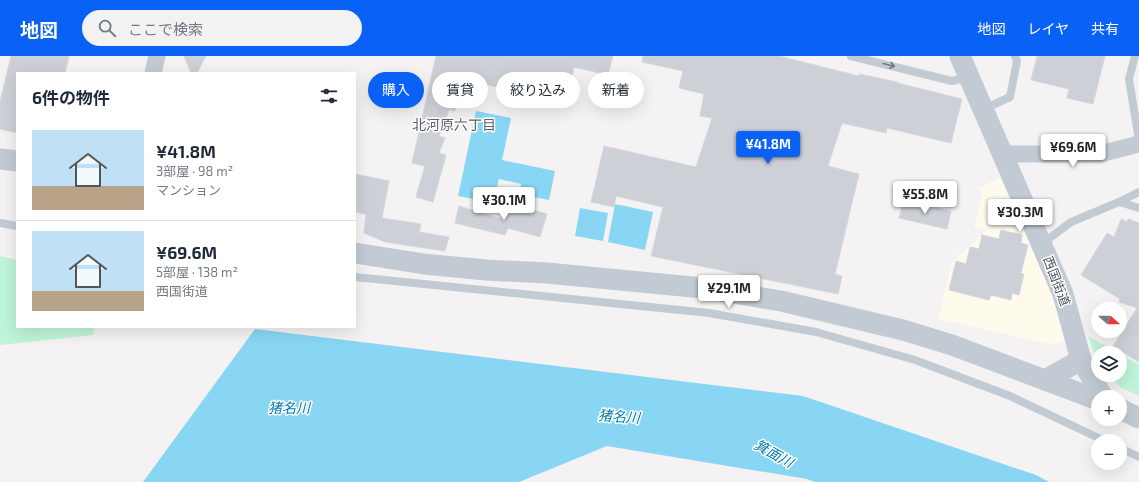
<!DOCTYPE html>
<html lang="ja">
<head>
<meta charset="utf-8">
<style>
  body { margin:0; font-family:"Exo 2","Noto Sans JP",sans-serif; background:#f2f2f3; color:#1f2937; height:100vh; display:flex; flex-direction:column; font-size:15px; white-space:nowrap }
  * { box-sizing:border-box; margin:0 }
  p { font-size:13px; color:#747a83 }
  .icon { flex:none; width:22px; height:22px; fill:none; stroke:currentColor; stroke-width:2; stroke-linecap:round; stroke-linejoin:round }
  .map { position:relative; flex:1; overflow:hidden }
  .drawer { position:absolute; left:16px; top:16px; width:340px; height:256px; display:flex; flex-direction:column; background:#fff; border-radius:0px; box-shadow:0 4px 16px #0002 }
  .drawer>* { flex:none }
  .guide { position:absolute; left:368px; top:16px; width:380px; height:36px; display:flex; gap:8px }
  .needle { width:26px; rotate:111deg }
  .controls { position:absolute; left:1091px; top:246px; display:grid; gap:8px }
  .controls a { display:grid; place-items:center; width:36px; height:36px; border-radius:50%; background:#fff; box-shadow:0 4px 16px #0002; font-size:20px }
  .price { position:absolute; translate:-50% -34px; padding:0 9px; border-radius:4px; background:#fff; color:#222; font-size:13px; line-height:26px; filter:drop-shadow(0 1px 2px #0008) }
  .price::after { content:''; position:absolute; left:50%; top:24px; width:12px; height:9px; margin-left:-6px; background:inherit; clip-path:polygon(0 0,100% 0,50% 100%) }
  .price.on { background:#0a61f6; color:#fff }
  ul { padding:0; list-style:none }
  li { display:flex; align-items:center; gap:12px; height:100px; padding:0 16px }
  li+li { border-top:1px solid #e0e1e3 }
  li span { display:grid; place-items:center; flex:none; width:112px; height:80px; border-radius:0px; color:#555 }
  li>.icon { margin-inline-start:auto }
  span .icon { width:48px; height:48px; fill:#fffc; stroke-width:1 }
  li b { font-size:17px }
  h2 { display:flex; justify-content:space-between; align-items:center; height:48px; padding:0 16px; font-size:17px }
  .tag { padding:0 14px; border-radius:18px; background:#fff; box-shadow:0 4px 16px #0002; font-size:14px; line-height:36px }
  .tag.on { background:#0a61f6; color:#fff }
  header { display:flex; align-items:center; gap:24px; box-sizing:border-box; height:56px; padding:0 20px; background:#0a61f6; color:#fff }
  header strong { font-size:19px }
  nav { display:flex; gap:22px; margin-inline-start:auto; font-size:14px }
  .search { width:280px; height:36px; background:#f2f2f3; display:flex; align-items:center; gap:10px; box-sizing:border-box; padding:0 14px; border-radius:22px; color:#747a83; font-size:15px }
  .map>svg:first-child { display:block }
</style>
</head>
<body>
<header>
<strong>地図</strong>
<div class="search"><svg class="icon" aria-label="search" viewBox="0 0 24 24"><circle cx="10" cy="10" r="6"/><path d="M15 15l6 6"/></svg>ここで検索</div>
<nav><a>地図</a><a>レイヤ</a><a>共有</a></nav>
</header>
<div class="map">
<svg width="1139" height="426" viewBox="0 0 1139 426">
  <rect width="100%" height="100%" fill="#f4f2f2"/>
  <path fill="#fefaec" d="M1000,122L1049,228L1066,283L1053,289L938,263L952,206L986,175L984,173L974,171L982,140L978,132Z"/>
  <g fill="#bef4d7">
    <path d="M0,200L17,204V271H94L93,279L0,289Z"/>
    <path d="M1088,280L1118,297H1098V307Z"/>
    <path d="M1120,298L1139,309V340L1120,331L1109,319H1120Z"/>
  </g>
  <g fill="#88d6f4">
    <path d="M476,55L511,62L502,104L555,115L549,144L519,138L521,128L499,123L493,147L458,140Z"/>
    <path d="M615,148L653,156L645,194L608,186Z"/>
    <path d="M580,152L608,157L603,185L575,180Z"/>
    <path d="M255,273L803,340L1036,419L1049,426H815L807,423L607,390L519,426H143Z"/>
  </g>
  <g fill="#ced0d7" stroke="#d5d7de">
    <path d="M11,0H69L65,17H17V77L0,73V46Z"/>
    <path d="M184,0H206L197,17H191Z"/>
    <path d="M436,0H613L608,19L574,11L567,44L550,40L548,45L517,39L518,36L484,28V30L472,26L470,30L462,27L455,55L449,54L439,80L445,82L439,97L446,99L433,146L416,141L425,110L412,107Z"/>
    <path d="M643,0H779L859,20V18L897,26V27L962,43L951,87L887,72L886,77L842,67L828,110L859,118L835,218L842,220L838,238L651,200L663,151L616,140L614,151L591,146L604,90L696,111L712,62L700,60L704,38L679,32L683,15L642,6Z"/>
    <path d="M1037,0H1105L1093,48L1067,42L1069,33L1031,24Z"/>
    <path d="M355,118L389,125L382,162L421,168L419,176L449,181L445,195L385,186L364,177L366,158L355,156Z"/>
    <path d="M904,144L951,155L947,173L899,162Z"/>
    <path d="M510,147L547,158L540,181L508,172L505,179L455,167L459,150L505,164Z"/>
    <path d="M1121,163L1127,166L1128,163L1139,167V306L1113,290L1137,252L1119,246L1120,243L1081,219L1107,177L1114,181Z"/>
    <path d="M1001,174L1022,179L1021,187L1028,189L1021,217L1024,218L1019,239L1012,237L1011,244L991,239L989,244L949,234L956,205L966,208L970,191L979,193L982,179L999,183Z"/>
  </g>
  <g fill="none" stroke-linecap="round" stroke-linejoin="round">
    <g stroke="#c2cbd4" stroke-width="8">
      <path d="M851,0L952,25L969,21"/>
      <path d="M1135,0L1129,23L1139,84"/>
      <path d="M984,53L1010,41L1017,5L1015,0"/>
      <path d="M1119,146L1139,136"/>
      <path d="M0,167L17,170"/>
      <path d="M1043,187L1071,166L1119,146L1139,152"/>
      <path d="M355,221L709,257L816,276L915,304L1010,340L1105,385"/>
      <path d="M1120,392L1139,401"/>
    </g>
    <g stroke="#c2cbd4" stroke-width="17">
      <path d="M153,17L157,0"/>
      <path d="M1003,98H1100L1139,88"/>
    </g>
    <g stroke="#c2cbd4" stroke-width="21">
      <path d="M960,0L1063,238L1081,304L1103,341"/>
      <path d="M0,103L17,105"/>
      <path d="M355,197L424,208L486,214L547,217L703,232L781,245L903,274L952,289L1098,344"/>
      <path d="M1045,324L1081,304"/>
      <path d="M1120,353L1139,362"/>
    </g>
  </g>
  <defs><path id="oneway-shaft" d="M-6 0H5M1.5-3L5.5 0L1.5 3" fill="none" stroke-width="1.6" stroke-linecap="round" stroke-linejoin="round"/></defs>
  <use stroke="#6d7784" href="#oneway-shaft" transform="translate(889 9) rotate(14)"/>
  <g text-anchor="middle" dominant-baseline="central" stroke-width="3" stroke-linejoin="round" paint-order="stroke">
    <g font-size="13" fill="#485361" stroke="#fff">
      <text transform="translate(1057 225) rotate(69)">西国街道</text>
    </g>
    <g font-size="14" fill="#5d6168" stroke="#fff">
      <text x="454" y="68">北河原六丁目</text>
    </g>
    <g font-size="14" font-style="italic" fill="#027cab" stroke="#fff">
      <text x="289" y="351">猪名川</text>
      <text transform="translate(619 360) rotate(4)">猪名川</text>
      <text transform="translate(774 397) rotate(29)">箕面川</text>
    </g>
  </g>
</svg>
<div class="controls">
<a><svg class="needle" viewBox="-14 -14 28 28"><path d="M0-13l5 13h-10z" fill="#e53935"/><path d="M0 13l5-13h-10z" fill="#747a83"/></svg></a>
<a><svg class="icon" aria-label="layers" viewBox="0 0 24 24"><path d="M12 4l9 5-9 5-9-5zM3 14l9 5 9-5"/></svg></a>
<a>+</a>
<a>−</a>
</div>
<b class="price on" style="left:768px;top:109px">¥41.8M</b>
<b class="price" style="left:1073px;top:112px">¥69.6M</b>
<b class="price" style="left:925px;top:159px">¥55.8M</b>
<b class="price" style="left:504px;top:165px">¥30.1M</b>
<b class="price" style="left:1020px;top:177px">¥30.3M</b>
<b class="price" style="left:729px;top:253px">¥29.1M</b>
<div class="guide">
<a class="tag on">購入</a>
<a class="tag">賃貸</a>
<a class="tag">絞り込み</a>
<a class="tag">新着</a>
</div>
<section class="drawer">
<h2>6件の物件<svg class="icon" aria-label="filters" viewBox="0 0 24 24"><path d="M4 7h16M4 17h16"/><circle cx="9" cy="7" r="2"/><circle cx="15" cy="17" r="2"/></svg></h2>
<ul>
<li><span style="background:linear-gradient(#bfe0f5 70%,#b9a48a 0)"><svg class="icon" aria-label="home" viewBox="0 0 24 24"><path d="M3 11l9-7 9 7M6 9v11h12V9"/></svg></span><div><b>¥41.8M</b><p>3部屋 · 98 m²</p><p>マンション</p></div></li>
<li><span style="background:linear-gradient(#bfe0f5 75%,#b9a48a 0)"><svg class="icon" aria-label="home" viewBox="0 0 24 24"><path d="M3 11l9-7 9 7M6 9v11h12V9"/></svg></span><div><b>¥69.6M</b><p>5部屋 · 138 m²</p><p>西国街道</p></div></li>
</ul>
</section>
</div>
</body>
</html>
